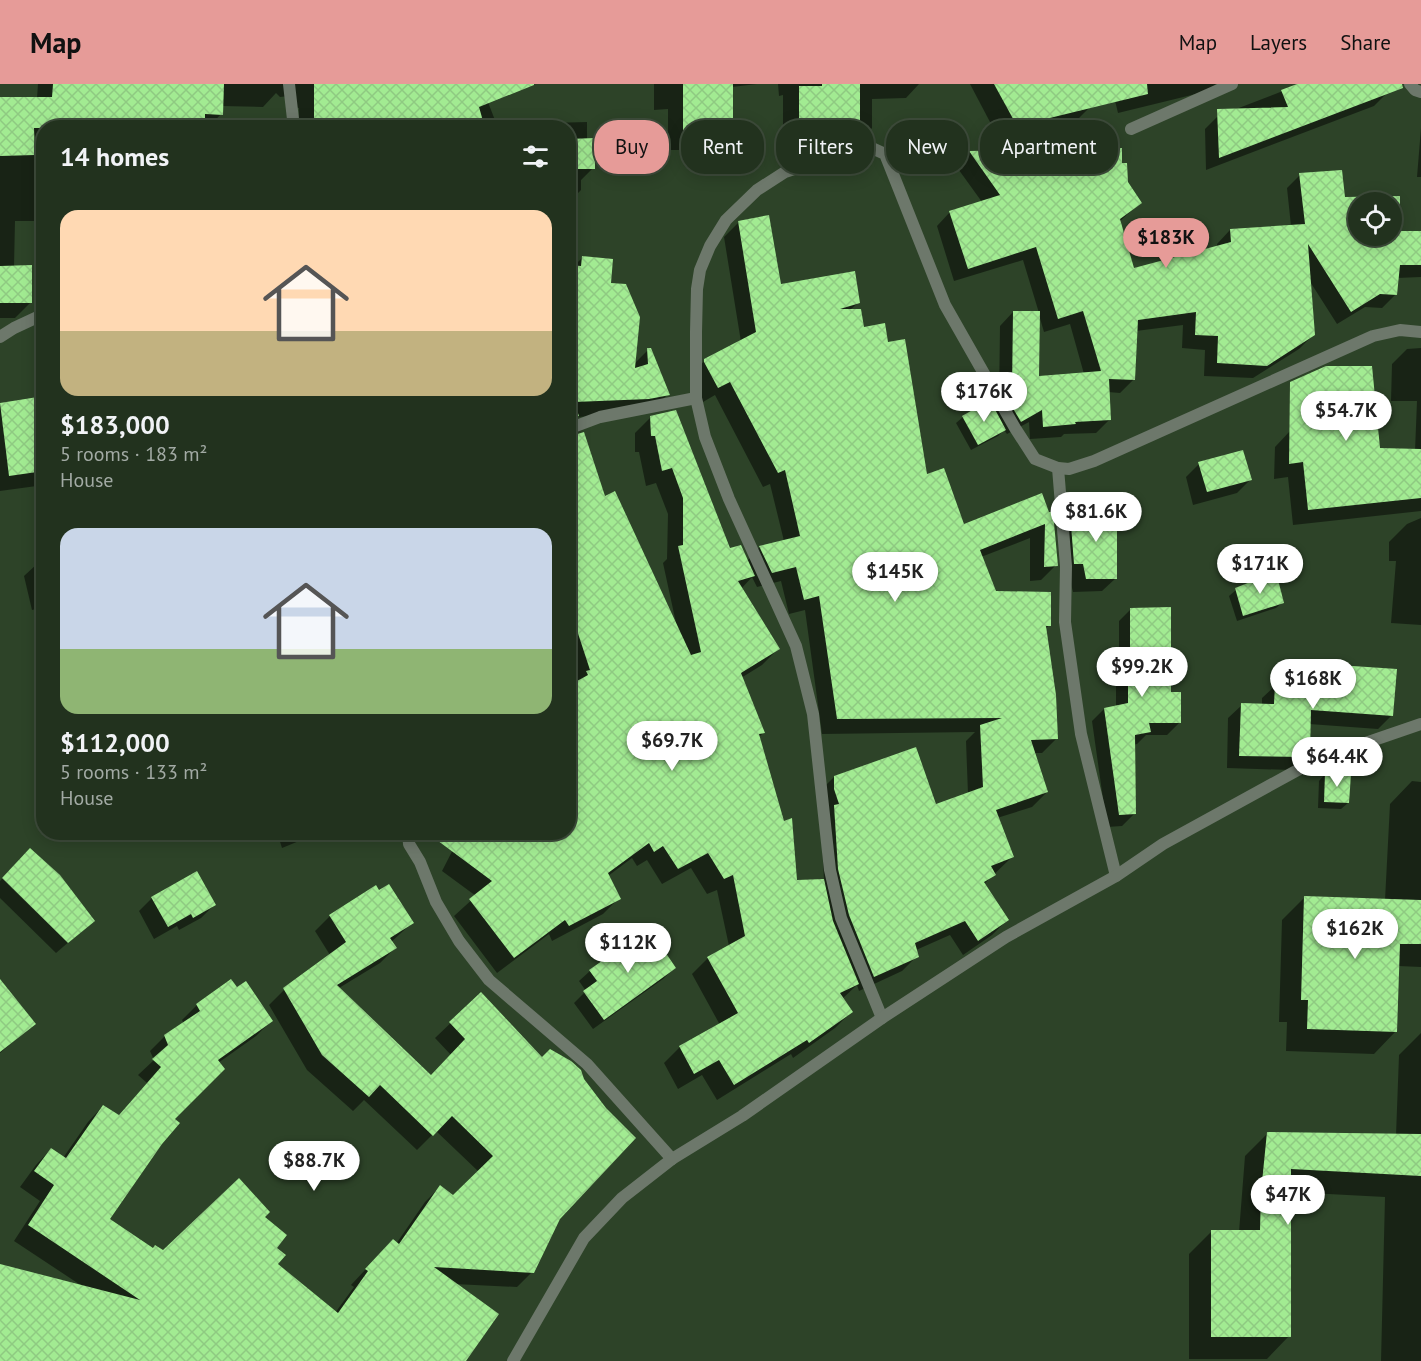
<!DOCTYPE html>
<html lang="en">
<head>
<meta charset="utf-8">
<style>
  body { margin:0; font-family:"PT Sans",sans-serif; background:#2a3a27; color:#f1f3f6; height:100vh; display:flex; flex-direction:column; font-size:22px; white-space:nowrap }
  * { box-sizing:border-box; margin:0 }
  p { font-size:20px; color:#a2aaa4 }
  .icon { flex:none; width:33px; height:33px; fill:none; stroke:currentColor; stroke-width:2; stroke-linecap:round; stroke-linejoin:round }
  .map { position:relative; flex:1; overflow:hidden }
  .sheet { position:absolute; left:36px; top:36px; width:540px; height:720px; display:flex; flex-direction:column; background:#22321e; border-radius:24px; box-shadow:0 3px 15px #0003,0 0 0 2px #3f4d3c }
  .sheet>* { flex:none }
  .top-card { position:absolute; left:594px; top:36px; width:570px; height:54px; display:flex; gap:12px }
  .tools { position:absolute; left:1348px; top:108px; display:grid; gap:12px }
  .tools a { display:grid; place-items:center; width:54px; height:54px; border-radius:50%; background:#22321e; box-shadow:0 3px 15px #0003,0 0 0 2px #3f4d3c; font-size:30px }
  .price { position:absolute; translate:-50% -51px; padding:0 14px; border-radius:21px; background:#fff; color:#222; font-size:20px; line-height:39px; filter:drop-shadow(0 2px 3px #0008) }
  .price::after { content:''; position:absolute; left:50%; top:36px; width:18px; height:14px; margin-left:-9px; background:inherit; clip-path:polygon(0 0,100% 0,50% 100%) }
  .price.on { background:#e69b98; color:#111 }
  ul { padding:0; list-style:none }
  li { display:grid; align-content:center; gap:12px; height:318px; padding:0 24px }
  li span { display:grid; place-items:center; height:186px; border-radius:18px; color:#555 }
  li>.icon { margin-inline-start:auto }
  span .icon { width:108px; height:108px; fill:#fffc; stroke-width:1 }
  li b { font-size:26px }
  h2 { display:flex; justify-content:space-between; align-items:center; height:72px; padding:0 24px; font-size:26px }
  .tag { padding:0 21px; border-radius:24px; background:#22321e; box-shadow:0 3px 15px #0003,0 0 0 2px #3f4d3c; font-size:21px; line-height:54px }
  .tag.on { background:#e69b98; color:#111 }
  header { display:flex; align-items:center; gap:36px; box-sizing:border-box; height:84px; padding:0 30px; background:#e69b98; color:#111 }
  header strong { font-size:28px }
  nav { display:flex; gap:33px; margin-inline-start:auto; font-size:21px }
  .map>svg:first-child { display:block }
</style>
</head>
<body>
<header>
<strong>Map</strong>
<nav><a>Map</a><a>Layers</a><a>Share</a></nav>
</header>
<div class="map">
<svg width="1421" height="1277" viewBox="0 0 1421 1277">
  <defs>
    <pattern id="building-cross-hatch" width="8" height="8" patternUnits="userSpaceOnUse" patternTransform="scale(1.5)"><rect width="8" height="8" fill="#a2eb92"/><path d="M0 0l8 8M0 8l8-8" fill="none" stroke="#8fca82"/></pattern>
  </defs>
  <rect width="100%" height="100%" fill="#2d4328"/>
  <g fill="#0007" fill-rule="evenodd">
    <path d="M38,0H481L498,44H299V24L292,23L289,12L280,13L276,9L263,23L221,22V30L208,44H44V137H15L14,183L31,218L15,234H0V15L37,14Z"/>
    <path d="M654,0H757L732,3L731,50L715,66H668V25L654,26Z"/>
    <path d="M778,0H919L906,14L872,15V44L856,60H783V11L779,12Z"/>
    <path d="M970,0H1078L1090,23L1074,39L1000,57Z"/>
    <path d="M1111,0H1216L1208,7L1118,29Z"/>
    <path d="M1301,0H1384L1387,9L1374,22L1206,86L1205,45L1218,32Z"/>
    <path d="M587,38V56L593,84L581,96V106L568,119V44H541L549,39Z"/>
    <path d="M1421,44V93H1417Z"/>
    <path d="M1114,66L1126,99L1140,119L1119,138L1133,186L1217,163V160L1230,146L1291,142L1287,104L1300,91L1343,115L1398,114L1399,149L1421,148V193L1397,194L1396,210L1382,224L1365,223L1337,240L1309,196L1313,251L1299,265L1253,294L1204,292L1205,266L1182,264L1183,241L1136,247L1134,295L1120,309L1108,308L1110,335L1096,349L1064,350L1061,353L1030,355L1029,338L1007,350L1004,346L998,352L971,366L956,339L963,333L992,323L999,316L1000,242L1013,228L1039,229L1023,176L954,197L937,142L950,128L982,118L956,82L969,69ZM1359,118H1392V152H1359ZM1039,231L1044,248L1070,240L1084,290L1038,293Z"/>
    <path d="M739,138L779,202L859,218L850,226L863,245L887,260L926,392L963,442L1041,411L1056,481L1041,496L1030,497V454L981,473L995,508L1049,541L1045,546L1057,654L1042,669H1034L1047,708L1032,723L997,734L1012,773L984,800L1007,836L992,851L963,871L950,851L916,866L917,872L902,887L859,907L857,901L842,915L851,928L835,944L793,974L791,970L717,1016L702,991L678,1005L664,979L680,963L720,941L692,890L708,874L729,862L717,806L707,810L691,784L662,800L647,776L637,782L632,774L608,792L619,814L603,830L552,857L549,850L497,889L454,832L476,812L442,787L462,748H568V354L676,539L663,479L667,475L668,430L656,399L646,402L639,368H635V349L651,333L729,465L747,477L760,463L784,457L770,400L763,403L715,311L703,318L690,293L705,276L741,258L724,153ZM752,493L757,503L781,497L789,530L805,526L822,650L975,648L966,657L968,710L935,722L834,693L819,708L824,796L795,798L759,653L763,649L741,594L762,581L778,565L741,505Z"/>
    <path d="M582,174L609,200L634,280L648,266L668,310L652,326L632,330L576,333L568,340V182H574Z"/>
    <path d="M1421,264V427L1293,441L1288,393L1274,395L1275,363L1290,347L1379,366L1415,367L1417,317H1391L1392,280L1407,265Z"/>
    <path d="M44,314V401L0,407V320Z"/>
    <path d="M1199,380L1250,396L1237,409L1193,421L1186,393Z"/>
    <path d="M1070,429L1116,494L1102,507L1073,508L1057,443Z"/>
    <path d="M1421,434V541L1391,539L1396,477H1389V458L1407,440Z"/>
    <path d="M44,477V523L32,526L24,492L38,479Z"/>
    <path d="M1236,506L1283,518L1276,524L1237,537L1229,512Z"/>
    <path d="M1131,525L1169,609L1179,639L1167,651H1146L1137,660L1133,661L1135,729L1122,742L1107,743L1092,637L1104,625L1116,623V578L1119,575V537Z"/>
    <path d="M1338,582L1391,632L1378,645L1309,640V669L1290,686L1227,684L1228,634L1242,621H1262V614L1276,601L1325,602V596Z"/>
    <path d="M1325,690L1348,719L1341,725L1318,724L1319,697Z"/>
    <path d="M1412,697L1421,698V883L1398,882L1396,947L1374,970L1286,967L1287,938H1279L1282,836L1304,814L1385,816L1390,720Z"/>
    <path d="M121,748H138L126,757Z"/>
    <path d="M277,748H321L282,764Z"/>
    <path d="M19,777L93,837L56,869L0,814V797Z"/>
    <path d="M152,814L214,821L201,834L179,846L177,842L154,855L139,827Z"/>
    <path d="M330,832L412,839L391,858L395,864L380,879L339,904L430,993L451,971L435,954L481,910L559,1134L532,1188L517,1203L454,1200L464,1277H0V1181L82,1202L14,1157L40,1117L20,1103L36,1081L51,1065L63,1074L88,1038L103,1022L118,1032L147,999L138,991L154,976L150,967L165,952L184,940L182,936L197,921L231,897L271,937L256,952L218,979L173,1035L161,1059L107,1135L153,1165L163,1168L263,1133L275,1164L276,1180L335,1229L354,1203L351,1201L378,1172L396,1160L425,1118L440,1103L453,1113L479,1088L436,1047L417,1066L364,1016L353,1027L307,986L269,921L284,906L330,871L315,847Z"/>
    <path d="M674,884L663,895L593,945L574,919L586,907L579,897L590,887Z"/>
    <path d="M0,916L34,940L0,969Z"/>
    <path d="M1421,949V1277H1381L1385,1113L1290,1108L1289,1252L1267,1275H1189V1170L1212,1147L1239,1148L1245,1072L1267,1050L1396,1051L1399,971Z"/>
  </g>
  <g fill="url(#building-cross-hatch)" fill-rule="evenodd">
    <path d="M53,0H224L223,31L205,30V44H34L35,71L0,72V13H52Z"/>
    <path d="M314,0H534V1L479,23L485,44H314Z"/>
    <path d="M683,0H733V51L683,50Z"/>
    <path d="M822,0H860V44L799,45V2H822Z"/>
    <path d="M994,0H1147L1148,10L1017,42Z"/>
    <path d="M1297,0H1402L1403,4L1219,74L1217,25L1288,23L1281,6Z"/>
    <path d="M595,54V85H568V55Z"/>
    <path d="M1122,64V79H1127L1128,98L1142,119L1120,135L1134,184L1231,158L1230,145L1305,140L1299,89L1342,86L1345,113L1400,112V147H1421V181H1400L1397,211L1380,210L1351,228L1308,160L1315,251L1267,282L1217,279L1218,252L1195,251L1196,228L1138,236L1135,296L1109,295L1111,336L1075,338L1076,340L1043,343L1042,326L1021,338L1004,309L1012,305L1013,227H1040L1039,292L1101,287L1083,227L1058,235L1036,163L968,185L949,127L1000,111L969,67ZM1359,118H1392V152H1359Z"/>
    <path d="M769,131L781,200L855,187L860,219L840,225H861L864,243L885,239L888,258L905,255L927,390L944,384L964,440L1042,409L1049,428H1053L1058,482L1044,483L1045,440L980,466L996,507L1051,508V542H1046L1056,611L1058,655L1031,656L1048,708L996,726L1014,773L991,782L996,791L984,798L1009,836L978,857L965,837L915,859L919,873L874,893L849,831L838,785L834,721L839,720L834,705V692L916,663L936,720L983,703L980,641L1002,634L837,635L819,512L804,516L796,483L772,489L759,462L800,452L785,386L778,389L730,298L718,304L704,278V275L756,248L738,137Z"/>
    <path d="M582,172L613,175L611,199L626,200L640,233L635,284L648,280L647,264H651L670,311L649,315L574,318L579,332L568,336V181L581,182Z"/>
    <path d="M32,181V219H0V182Z"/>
    <path d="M1326,282H1372L1380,364L1421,365V414L1308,426L1303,378L1289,380L1290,298Z"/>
    <path d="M44,312V387L9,392L0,319Z"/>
    <path d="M990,316L1006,346L978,361L962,332Z"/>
    <path d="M676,326L730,464L741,461L755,492L738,497L780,565L741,589L765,649L759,650L784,737L792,734L797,796L824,795L833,837L859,900L840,909L853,928L809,959L807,956L734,1001L719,976L694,990L679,962L738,929L707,873L745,852L733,791L724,795L708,769L678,785L663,762L654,768L649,759L608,789L621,815L569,842L565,836L514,874L469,815L492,797L426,748H568V602L588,591L586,587L590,586L568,519V353L584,348L605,412L615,407L691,571L701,568L678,462L683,461V414L672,384L662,387L655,352H651L650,332Z"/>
    <path d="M1243,366L1252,396L1207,408L1198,378Z"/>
    <path d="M1070,428H1117V495H1086L1083,480H1074Z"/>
    <path d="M1276,488L1284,519L1243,532L1235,504Z"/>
    <path d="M1171,523V608H1181V639H1149L1151,648L1135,651L1136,730L1119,731L1104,624L1128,619V564H1130V524Z"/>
    <path d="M1338,581L1397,585L1393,632L1311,626L1310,670L1305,673L1239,672L1241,619L1274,620L1275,599L1336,601Z"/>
    <path d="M1325,689L1351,690L1349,719L1324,718Z"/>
    <path d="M30,764L60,791L95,837L68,859L2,794Z"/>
    <path d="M197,787L216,821L193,834L191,830L168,843L151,813Z"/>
    <path d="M389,800L414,839L390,854L397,864L337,901L431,991L465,955L449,938L481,908L542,973L550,965L571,977L581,986L584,995L606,1024L636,1054L560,1135L534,1189L434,1183L499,1230L466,1277H0V1180L140,1216L28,1141L54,1101L34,1087L51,1064L66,1074L103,1021L119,1031L161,983L152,975L168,961L164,951L200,927L196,920L231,895L237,903L246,897L273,937L218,976L225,985L175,1035L180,1039L162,1060L110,1135L153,1164L155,1161L163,1166L239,1094L270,1128L265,1133L287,1151L277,1164L286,1171L278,1180L338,1229L368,1187L365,1185L393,1155L399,1160L440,1101L453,1111L493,1072L452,1032L433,1052L380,1001L369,1013L322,971L283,904L346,858L329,831L376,801L379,806Z"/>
    <path d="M1304,812L1421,816V860H1400L1397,948L1307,945L1308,916H1301Z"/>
    <path d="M649,844L676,884L604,936L583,907L597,897L589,886Z"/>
    <path d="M0,895L36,940L0,968Z"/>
    <path d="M1267,1048L1421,1050V1092L1291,1085V1253H1211V1146H1260L1261,1108Z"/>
  </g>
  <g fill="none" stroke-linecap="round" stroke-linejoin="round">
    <g stroke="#6d786b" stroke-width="12">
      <path d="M289,0L294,44"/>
      <path d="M1410,0L1415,6L1421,8"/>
      <path d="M1131,45L1232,0"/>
      <path d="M0,253L14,244L44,230"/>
      <path d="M568,345L600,333L696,314"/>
      <path d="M1058,384L1066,482L1065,538L1081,650L1116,792"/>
      <path d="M408,748L409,760L420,778L436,818L459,857L489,896L587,980L672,1075"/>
      <path d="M882,934L841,834L830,786L813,630L796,562L729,415L705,353L696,314V248L697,205L700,186L710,162L726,136L757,106L785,88L861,63L874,65L885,70L945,221L1015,344L1035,375L1058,384L1069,385L1094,377L1373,252L1400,246L1421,248"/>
      <path d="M513,1277L584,1154L622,1114L672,1075L742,1032L882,934L1006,853L1116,792L1163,760L1316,676L1421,640"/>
    </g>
  </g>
</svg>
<div class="tools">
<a><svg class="icon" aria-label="locate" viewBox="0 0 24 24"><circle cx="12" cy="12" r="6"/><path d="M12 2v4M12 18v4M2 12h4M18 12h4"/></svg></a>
</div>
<b class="price on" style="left:1166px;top:185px">$183K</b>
<b class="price" style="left:984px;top:339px">$176K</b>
<b class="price" style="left:1346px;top:358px">$54.7K</b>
<b class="price" style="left:1096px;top:459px">$81.6K</b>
<b class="price" style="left:1260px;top:511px">$171K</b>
<b class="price" style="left:895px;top:519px">$145K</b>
<b class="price" style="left:1142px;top:614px">$99.2K</b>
<b class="price" style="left:1313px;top:626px">$168K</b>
<b class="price" style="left:672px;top:688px">$69.7K</b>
<b class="price" style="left:1337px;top:704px">$64.4K</b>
<b class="price" style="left:1355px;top:876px">$162K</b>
<b class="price" style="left:628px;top:890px">$112K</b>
<b class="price" style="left:314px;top:1108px">$88.7K</b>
<b class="price" style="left:1288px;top:1142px">$47K</b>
<div class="top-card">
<a class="tag on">Buy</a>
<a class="tag">Rent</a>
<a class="tag">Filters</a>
<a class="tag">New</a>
<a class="tag">Apartment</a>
</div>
<section class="sheet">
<h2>14 homes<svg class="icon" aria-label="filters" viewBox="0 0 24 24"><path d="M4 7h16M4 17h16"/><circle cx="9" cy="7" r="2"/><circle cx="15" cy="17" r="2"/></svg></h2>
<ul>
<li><span style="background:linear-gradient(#ffd9b3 65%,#c2b280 0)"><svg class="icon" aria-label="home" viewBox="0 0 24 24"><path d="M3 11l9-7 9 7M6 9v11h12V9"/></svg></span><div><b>$183,000</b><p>5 rooms · 183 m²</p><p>House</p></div></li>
<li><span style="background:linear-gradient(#c9d6e8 65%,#8fb573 0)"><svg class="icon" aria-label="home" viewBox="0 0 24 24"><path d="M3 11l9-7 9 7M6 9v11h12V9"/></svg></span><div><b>$112,000</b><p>5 rooms · 133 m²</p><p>House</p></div></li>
</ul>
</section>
</div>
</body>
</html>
